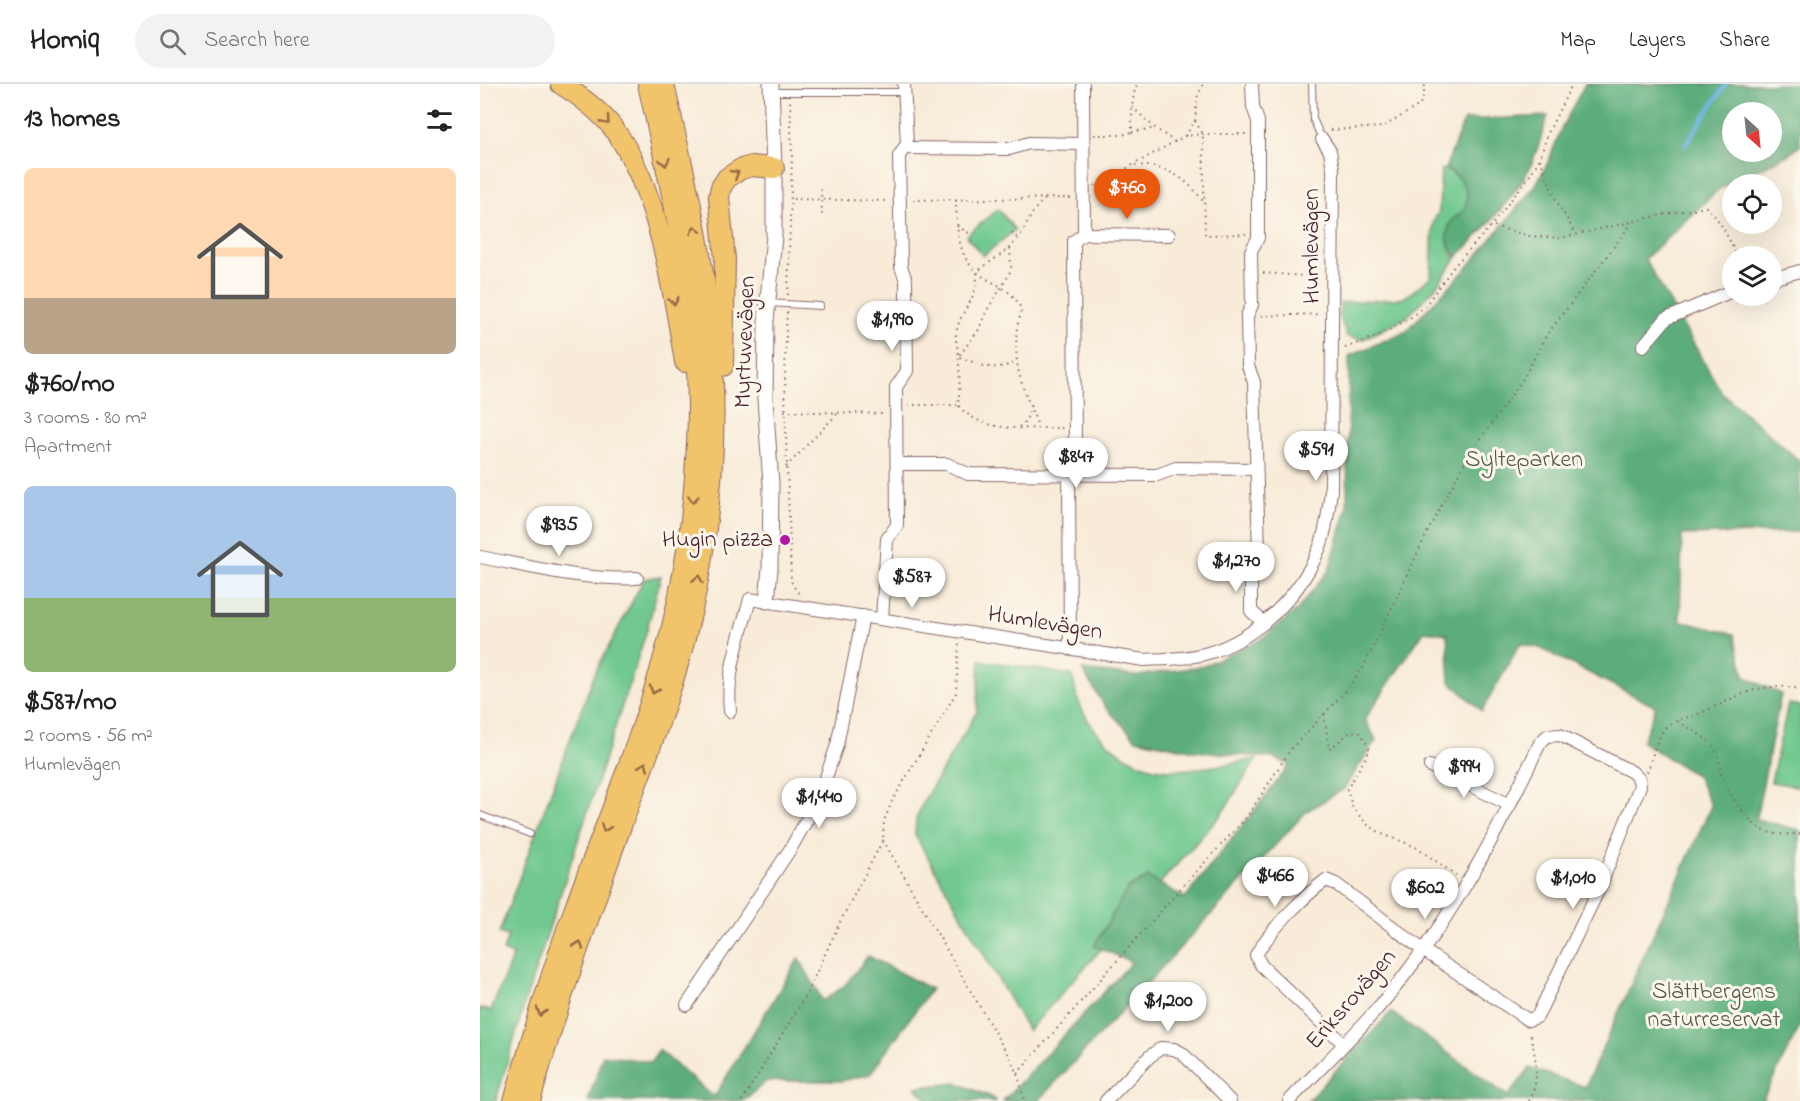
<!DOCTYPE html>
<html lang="en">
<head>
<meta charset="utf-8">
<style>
  body { margin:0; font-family:"Indie Flower",sans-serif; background:#f2f2f2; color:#222; height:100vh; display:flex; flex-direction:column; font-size:22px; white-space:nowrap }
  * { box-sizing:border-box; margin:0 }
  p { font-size:20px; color:#767676 }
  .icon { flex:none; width:33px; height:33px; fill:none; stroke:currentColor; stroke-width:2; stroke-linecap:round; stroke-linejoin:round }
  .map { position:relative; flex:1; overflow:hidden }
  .sheet { display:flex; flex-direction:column; background:#fff; width:480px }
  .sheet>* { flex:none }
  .needle { width:39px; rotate:153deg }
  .controls { position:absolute; left:1242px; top:18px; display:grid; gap:12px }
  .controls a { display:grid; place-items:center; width:60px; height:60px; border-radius:50%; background:#fff; box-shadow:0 6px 24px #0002; font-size:30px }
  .price { position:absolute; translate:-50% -51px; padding:0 14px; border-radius:21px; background:#fff; color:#222; font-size:20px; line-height:39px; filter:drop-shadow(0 2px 3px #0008) }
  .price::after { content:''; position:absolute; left:50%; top:36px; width:18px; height:14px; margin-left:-9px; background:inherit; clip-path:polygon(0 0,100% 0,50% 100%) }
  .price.selected { background:#ea580c; color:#fff }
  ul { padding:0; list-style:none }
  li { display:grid; align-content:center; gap:12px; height:318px; padding:0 24px }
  li span { display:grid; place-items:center; height:186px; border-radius:9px; color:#555 }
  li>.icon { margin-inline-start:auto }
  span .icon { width:108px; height:108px; fill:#fffc; stroke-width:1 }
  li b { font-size:26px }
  h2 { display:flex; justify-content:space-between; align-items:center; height:72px; padding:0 24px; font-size:26px }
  header { display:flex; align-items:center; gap:36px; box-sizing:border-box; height:84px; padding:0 30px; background:#fff; border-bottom:2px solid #e0e0e0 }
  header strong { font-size:28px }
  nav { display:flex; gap:33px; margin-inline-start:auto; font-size:21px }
  .search { width:420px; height:54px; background:#f2f2f2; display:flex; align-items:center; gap:15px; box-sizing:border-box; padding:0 21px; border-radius:33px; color:#767676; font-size:22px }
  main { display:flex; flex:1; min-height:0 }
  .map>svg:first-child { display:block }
</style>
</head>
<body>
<header>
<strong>Homiq</strong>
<div class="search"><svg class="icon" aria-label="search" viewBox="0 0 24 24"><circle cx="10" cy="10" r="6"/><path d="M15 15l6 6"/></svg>Search here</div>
<nav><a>Map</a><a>Layers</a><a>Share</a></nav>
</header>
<main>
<section class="sheet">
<h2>13 homes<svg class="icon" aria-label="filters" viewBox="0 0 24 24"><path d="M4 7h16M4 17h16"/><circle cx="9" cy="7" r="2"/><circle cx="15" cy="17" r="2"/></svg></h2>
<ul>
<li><span style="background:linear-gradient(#ffd9b3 70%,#b9a48a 0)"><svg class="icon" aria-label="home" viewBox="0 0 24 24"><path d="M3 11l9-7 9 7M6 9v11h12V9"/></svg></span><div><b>$760/mo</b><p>3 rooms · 80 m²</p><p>Apartment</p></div></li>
<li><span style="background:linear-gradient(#a9c7e8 60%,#8fb573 0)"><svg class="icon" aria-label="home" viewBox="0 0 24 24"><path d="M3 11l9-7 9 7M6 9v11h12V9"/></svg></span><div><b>$587/mo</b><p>2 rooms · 56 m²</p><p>Humlevägen</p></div></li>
</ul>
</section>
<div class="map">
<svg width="1320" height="1017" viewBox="0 0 1320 1017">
  <rect width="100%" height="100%" fill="#fbf7ec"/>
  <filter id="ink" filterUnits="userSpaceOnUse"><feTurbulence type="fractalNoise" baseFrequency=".0167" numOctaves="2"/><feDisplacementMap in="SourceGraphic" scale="12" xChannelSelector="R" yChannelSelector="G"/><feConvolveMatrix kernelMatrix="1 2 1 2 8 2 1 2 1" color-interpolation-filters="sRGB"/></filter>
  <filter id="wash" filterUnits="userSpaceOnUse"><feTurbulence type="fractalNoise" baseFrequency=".008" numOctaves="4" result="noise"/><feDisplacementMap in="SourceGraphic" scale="24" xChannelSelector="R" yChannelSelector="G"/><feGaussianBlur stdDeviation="1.35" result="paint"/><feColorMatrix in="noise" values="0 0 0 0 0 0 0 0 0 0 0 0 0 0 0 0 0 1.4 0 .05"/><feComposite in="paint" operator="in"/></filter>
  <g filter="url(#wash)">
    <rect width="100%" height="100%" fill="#f8ebd8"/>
    <g fill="#71c98f" stroke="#5e745d" stroke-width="1.5">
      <path d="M965,85C982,92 994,111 982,128C979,132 973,134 971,138C965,149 968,160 972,171L977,173L955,204L927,233L882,256L867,252L859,231L860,219L924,214L951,193L953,139L959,127L961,86Z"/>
      <path d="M518,125L535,146L503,172L486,152Z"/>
      <path d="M181,492L166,549L45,918L16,1017H0V924L11,927L33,871L23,867L28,852L19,849L114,591L164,495Z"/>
      <path d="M500,576L592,591C594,598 595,606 597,613C610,653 653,687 694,686C722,686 750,679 777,675L740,732L548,947L435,751L436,735L443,718L497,628Z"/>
      <path d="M1308,620L1320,622V703L1291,698Z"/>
    </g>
    <g fill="#5cad7a" stroke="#536652" stroke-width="1.5" fill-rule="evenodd">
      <path d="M1105,0H1320V62L1309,70L1239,105L1165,175L1242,309L1320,377V448L1202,451L1200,537L1254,550L1265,593L1301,610L1276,735L1320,746V942L1282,1017H827L911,928L1028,1012L1050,984L1105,1003L1231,722L1217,692L1162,658L1176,623L1060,564L1040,560L1002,627L970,598L967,550L944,547L885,635L896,656L864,705L827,727L558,1017H523L652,878L614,862L648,804L668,793L705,814L810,681L794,674L715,667L656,655L626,624L602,586L657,592L723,582L780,556L818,525L849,486L867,424L869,272L926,247L988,183L1055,102L1068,78L1082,43ZM1252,28H1292V68H1252Z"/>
      <path d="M1068,32C1061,51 1057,71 1047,89C1029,119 1002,148 978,172C966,165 965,150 971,138C973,134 979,132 982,128C994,111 982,92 965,85L984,36Z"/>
      <path d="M388,872L451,905L390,990L362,997H287L263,1017H108L123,971L171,978L179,966L234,1013L319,874L343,917L365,901Z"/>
      <path d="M477,999L511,1013L516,1017H449L435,1003Z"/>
    </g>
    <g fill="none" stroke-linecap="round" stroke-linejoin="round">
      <path stroke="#6cb4e3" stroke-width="4" d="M1205,61L1246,0"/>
    </g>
  </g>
  <g filter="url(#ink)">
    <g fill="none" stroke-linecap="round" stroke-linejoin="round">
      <g stroke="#876668" stroke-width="8">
        <g id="service">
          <path d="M832,0L833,35L842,55"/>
          <path d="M292,8H424"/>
          <path d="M288,219L340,222"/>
          <path d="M0,731L50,750"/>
        </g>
      </g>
      <g stroke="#876668" stroke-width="14">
        <g id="minor">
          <path d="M772,0L773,23L778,37V154L771,167L772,221L767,232L768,282L774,298L779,469L771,491V527L784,539"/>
          <path d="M424,64L529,65L549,59L603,60"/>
          <path d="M604,150L689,151"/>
          <path d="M1292,195L1320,187"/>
          <path d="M1163,262L1186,235L1252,207"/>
          <path d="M417,380H467L488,390L677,391L696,384L776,385"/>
          <path d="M0,473C52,483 104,497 157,494"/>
          <path d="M402,535L407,455L417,441L416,303L427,287L426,196L421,183L419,72L427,60L424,0"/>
          <path d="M590,565L589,390L595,372L594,157L604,150L603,0"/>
          <path d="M250,627C246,588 260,553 270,515L664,576C685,575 707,575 728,569C778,554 823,509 841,460C847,443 849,424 851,406L853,85L850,67L842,55"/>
          <path d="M950,682L1030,721"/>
          <path d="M207,921L311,764L339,714L357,661L383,532"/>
          <path d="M626,1017L669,973L681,964L694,965L702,969L750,1017"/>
          <path d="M809,1017C848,976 890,937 924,892C981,818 1020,743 1060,659L1067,652L1080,651L1152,688L1159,695L1160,702L1120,803L1057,933L1048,936L943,866L856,800L846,796C824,812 789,847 776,871L781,881L864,960"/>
        </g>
      </g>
      <g stroke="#876668" stroke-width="17">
        <path id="tertiary" d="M287,517L290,484L291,400L285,315L286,237L294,152V84L291,0"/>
      </g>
      <g stroke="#876668" stroke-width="22">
        <g id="trunk">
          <path d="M81,0C100,12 119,26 133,44C178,104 193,205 205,278"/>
          <path d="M243,282L245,175L239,113L241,103L247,94L261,85L272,82L294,84"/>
          <path d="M34,1017C53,951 72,885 96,821C126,739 161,657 184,573C204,503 214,431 217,359C224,238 194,118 168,0"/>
          <path d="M50,1017C76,924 109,833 141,742C165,676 192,611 208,542C220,495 227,445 231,396C237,320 232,241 219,165C210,110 196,55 184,0"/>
        </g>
      </g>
      <g stroke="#876668" stroke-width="2" stroke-dasharray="1.5 4.5" stroke-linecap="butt">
        <path d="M652,23L675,44L695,58"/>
        <path d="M715,37L723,50L725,151L766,150"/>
        <path d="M851,46L903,43L938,22L943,16L945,0"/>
        <path d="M652,48L675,44"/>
        <path d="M614,51H642L652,48C652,31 651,16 657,0"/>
        <path d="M705,52L715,37L717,14L723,0"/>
        <path d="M1060,75L1075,114L1096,151"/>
        <path d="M655,81C686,82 705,92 723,117"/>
        <path d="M615,102L705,52L723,50H767"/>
        <path d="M341,105L342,132"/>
        <path d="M313,115L409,117"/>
        <path d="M565,115C547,130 549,143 535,158C524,171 509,177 497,188C498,218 480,224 476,250C475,257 478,262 478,269C480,286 480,304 478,321C503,351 548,343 583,344"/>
        <path d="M433,116L592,114"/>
        <path d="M476,116C477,141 476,171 498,189C512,200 532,204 540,223C543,231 537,237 537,245C536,255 536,266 537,277C539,299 551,322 558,343"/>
        <path d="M477,142L489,149"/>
        <path d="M1014,142L1049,152L1081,154L1181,131L1226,123C1242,137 1248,154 1257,172"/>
        <path d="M532,148L538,155"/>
        <path d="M530,164L531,183L529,191L506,228L498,247L478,273C504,281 509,289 537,278"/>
        <path d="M783,189L840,193"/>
        <path d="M308,211L312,71L310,15"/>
        <path d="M307,228C302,318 309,407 311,497L317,508L320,510"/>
        <path d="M781,232L841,230"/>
        <path d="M865,264L897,252L930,234L945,222L975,181L1012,141L1050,91L1060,74L1068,49L1092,0"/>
        <path d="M428,321H477"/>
        <path d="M304,327L404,330"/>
        <path d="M539,343L546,337L551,322"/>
        <path d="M306,383L358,329"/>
        <path d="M844,630L849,665L872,647L881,649L890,666L867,705L873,725L888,741L902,750L934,762L976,791"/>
        <path d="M1198,637C1209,645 1227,653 1235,665C1241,674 1238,686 1243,696C1249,710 1270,740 1283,746C1294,752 1308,750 1320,750"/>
        <path d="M1167,688C1173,674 1176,651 1188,641C1195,635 1209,634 1218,630C1256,615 1276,596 1320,605"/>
        <path d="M403,756L533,980L540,998L544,1017"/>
        <path d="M537,990L703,802L767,733L810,666L864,609L883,584L948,447L987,374L1043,295L1066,252L1152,139"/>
        <path d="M262,1017L326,911L361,836L403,756L404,737L412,717L476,609L479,559"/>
        <path d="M1049,1017C1061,995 1055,971 1050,947"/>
      </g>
      <use href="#service" stroke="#fff" stroke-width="6"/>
      <use href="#minor" stroke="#fff" stroke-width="12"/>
      <use href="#tertiary" stroke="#fff" stroke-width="15"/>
      <use href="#trunk" stroke="#f1c36a" stroke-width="20"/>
    </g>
    <defs><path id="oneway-chevron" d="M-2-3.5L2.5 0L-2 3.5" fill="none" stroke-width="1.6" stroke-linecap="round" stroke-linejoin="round" transform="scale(1.5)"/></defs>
    <g stroke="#956947">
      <use href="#oneway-chevron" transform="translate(126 37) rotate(49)"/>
      <use href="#oneway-chevron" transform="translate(185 78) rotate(79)"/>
      <use href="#oneway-chevron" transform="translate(255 90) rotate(-32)"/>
      <use href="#oneway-chevron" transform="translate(215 146) rotate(-102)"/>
      <use href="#oneway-chevron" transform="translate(194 217) rotate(78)"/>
      <use href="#oneway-chevron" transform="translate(213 415) rotate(95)"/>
      <use href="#oneway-chevron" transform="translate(218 495) rotate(-79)"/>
      <use href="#oneway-chevron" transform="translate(174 606) rotate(108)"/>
      <use href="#oneway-chevron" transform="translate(164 682) rotate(-69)"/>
      <use href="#oneway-chevron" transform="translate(125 744) rotate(110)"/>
      <use href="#oneway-chevron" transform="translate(99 861) rotate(-71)"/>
      <use href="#oneway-chevron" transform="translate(61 928) rotate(108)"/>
    </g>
  </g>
  <circle fill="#b5179e" stroke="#fbf7ec" stroke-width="2" cx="305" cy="456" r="6"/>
  <g text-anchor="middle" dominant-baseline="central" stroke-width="6" stroke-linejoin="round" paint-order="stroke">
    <g font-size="24" fill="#4a1f2b" stroke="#fbf7ec">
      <text transform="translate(832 162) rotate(-90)">Humlevägen</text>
      <text transform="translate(266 258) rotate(-88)">Myrtuvevägen</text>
      <text transform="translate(565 540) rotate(9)">Humlevägen</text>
      <text transform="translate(872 916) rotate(-49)">Eriksrovägen</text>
    </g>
    <g font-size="24" fill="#585a4e" stroke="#fbf7ec">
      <text x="1044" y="376">Sylteparken</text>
      <text x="1234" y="908">Slättbergens<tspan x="1234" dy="28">naturreservat</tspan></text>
    </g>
    <g font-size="24" fill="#4a1f2b" stroke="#fbf7ec" text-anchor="end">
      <text x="293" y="456">Hugin pizza</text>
    </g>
  </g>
</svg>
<div class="controls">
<a><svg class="needle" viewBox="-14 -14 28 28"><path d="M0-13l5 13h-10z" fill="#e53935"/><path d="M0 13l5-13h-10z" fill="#767676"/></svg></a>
<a><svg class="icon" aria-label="locate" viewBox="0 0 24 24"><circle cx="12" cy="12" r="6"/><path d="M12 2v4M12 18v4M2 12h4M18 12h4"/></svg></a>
<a><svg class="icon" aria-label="layers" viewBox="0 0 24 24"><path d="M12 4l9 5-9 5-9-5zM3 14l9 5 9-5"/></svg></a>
</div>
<b class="price selected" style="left:647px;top:136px">$760</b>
<b class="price" style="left:412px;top:268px">$1,990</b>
<b class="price" style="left:836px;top:398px">$591</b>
<b class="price" style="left:596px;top:405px">$847</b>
<b class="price" style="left:79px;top:473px">$935</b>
<b class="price" style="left:756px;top:509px">$1,270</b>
<b class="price" style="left:432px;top:525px">$587</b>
<b class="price" style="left:984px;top:715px">$994</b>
<b class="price" style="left:339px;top:745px">$1,440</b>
<b class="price" style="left:795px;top:824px">$466</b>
<b class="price" style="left:1093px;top:826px">$1,010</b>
<b class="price" style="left:945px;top:836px">$602</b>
<b class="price" style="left:688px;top:949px">$1,200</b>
</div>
</main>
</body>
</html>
